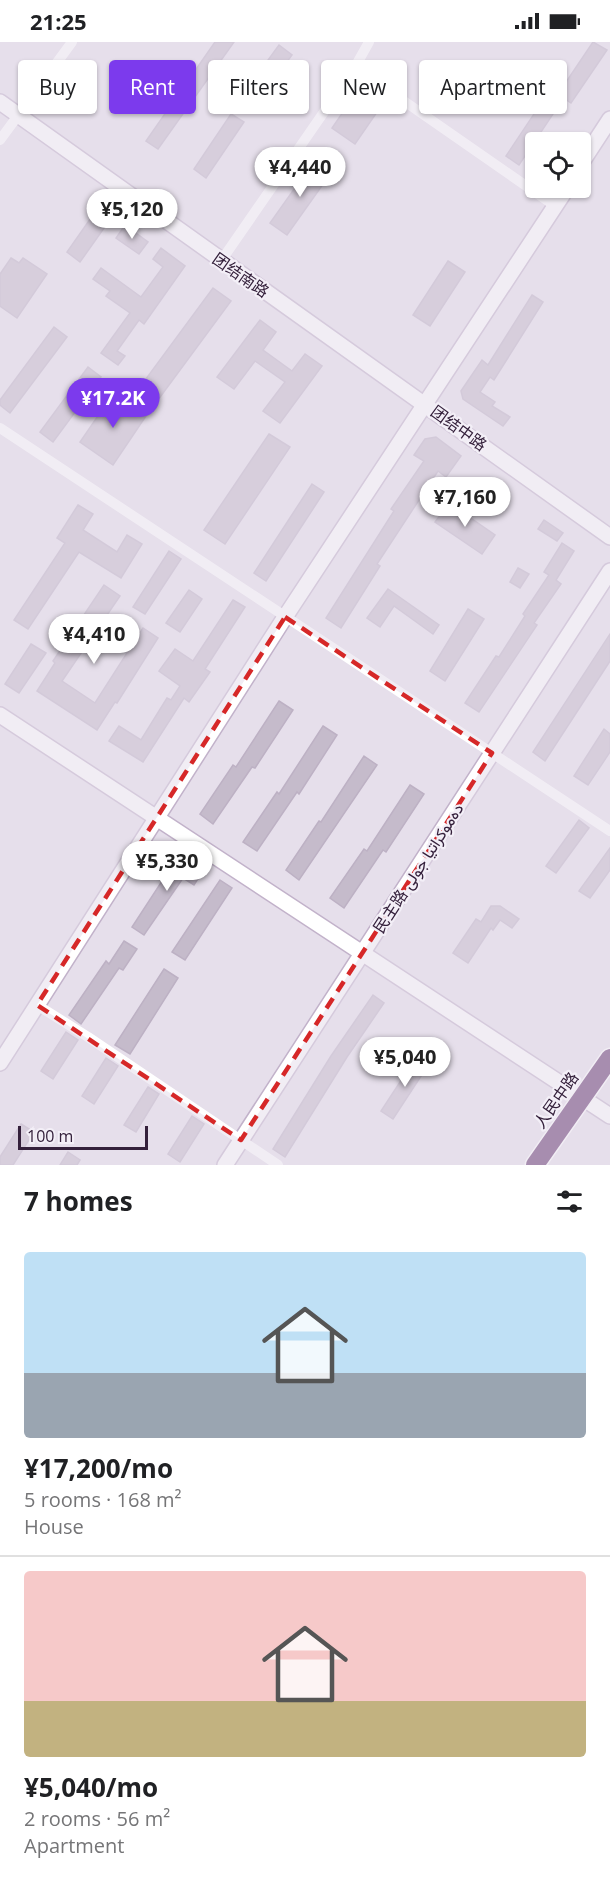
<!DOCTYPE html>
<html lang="en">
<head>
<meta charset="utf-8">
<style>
  body { margin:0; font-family:"Open Sans",Vazirmatn,"Noto Sans SC",sans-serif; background:#f2f2f2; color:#202124; height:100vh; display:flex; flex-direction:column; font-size:22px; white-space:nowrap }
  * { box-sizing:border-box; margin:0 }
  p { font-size:20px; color:#757577 }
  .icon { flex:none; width:33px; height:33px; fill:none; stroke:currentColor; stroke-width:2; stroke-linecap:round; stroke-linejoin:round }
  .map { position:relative; height:1123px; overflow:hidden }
  .sheet { display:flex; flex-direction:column; background:#fff; flex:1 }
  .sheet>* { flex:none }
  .banner { position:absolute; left:18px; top:18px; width:574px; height:54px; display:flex; gap:12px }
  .tools { position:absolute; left:525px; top:90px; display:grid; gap:12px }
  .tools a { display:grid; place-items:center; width:66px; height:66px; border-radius:6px; background:#fff; box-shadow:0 2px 4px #0004; font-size:30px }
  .scale { position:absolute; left:18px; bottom:15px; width:130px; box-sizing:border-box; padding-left:6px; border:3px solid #34203b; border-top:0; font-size:16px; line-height:21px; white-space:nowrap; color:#34203b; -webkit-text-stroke:4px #f3eff7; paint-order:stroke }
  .price { position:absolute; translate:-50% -51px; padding:0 14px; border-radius:21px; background:#fff; color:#222; font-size:20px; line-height:39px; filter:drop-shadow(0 2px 3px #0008) }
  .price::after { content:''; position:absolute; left:50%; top:36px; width:18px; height:14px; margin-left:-9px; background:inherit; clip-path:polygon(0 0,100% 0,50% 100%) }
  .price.on { background:#7c3aed; color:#fff }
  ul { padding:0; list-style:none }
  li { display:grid; align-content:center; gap:12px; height:318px; padding:0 24px }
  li+li { border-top:2px solid #e0e0e0 }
  li span { display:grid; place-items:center; height:186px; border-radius:6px; color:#555 }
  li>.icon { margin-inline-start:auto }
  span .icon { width:108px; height:108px; fill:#fffc; stroke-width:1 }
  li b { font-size:26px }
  h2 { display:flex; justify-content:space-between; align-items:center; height:72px; padding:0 24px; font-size:26px }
  .tag { padding:0 21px; border-radius:6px; background:#fff; box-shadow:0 2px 4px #0004; font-size:21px; line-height:54px }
  .tag.on { background:#7c3aed; color:#fff }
  .status { display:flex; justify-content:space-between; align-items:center; height:42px; padding:0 30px; background:#fff; direction:ltr }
  .status svg { height:16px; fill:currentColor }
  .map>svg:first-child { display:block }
</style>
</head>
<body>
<div class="status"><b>21:25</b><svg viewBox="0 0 49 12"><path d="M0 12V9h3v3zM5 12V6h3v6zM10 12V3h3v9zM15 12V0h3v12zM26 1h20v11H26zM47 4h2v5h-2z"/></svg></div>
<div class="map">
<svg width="610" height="1123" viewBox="0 0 610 1123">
  <rect width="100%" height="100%" fill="#e6dfeb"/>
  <g fill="#c5bbcb" stroke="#bdb1c4" stroke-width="1.5">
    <path d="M215,0H234L158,107L146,99Z"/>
    <path d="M593,0L607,8L571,61L558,52Z"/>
    <path d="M279,3L292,13L254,65L241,55Z"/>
    <path d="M361,44L384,60L355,102L332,86Z"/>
    <path d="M542,60L555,69L519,123L506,114Z"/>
    <path d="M231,72L244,80L206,136L194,127Z"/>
    <path d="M314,119L331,131L287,193L270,181Z"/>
    <path d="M100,163L114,172L80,220L67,210Z"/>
    <path d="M125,183L148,200L139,212L116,196Z"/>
    <path d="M161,206L185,224L144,282L139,278L117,309L125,314L118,323L101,311L130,271L106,254L110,249L93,237L101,226L141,255L163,225L153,217Z"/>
    <path d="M11,216L19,221L23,216L47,232L17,276L0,264V232Z"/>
    <path d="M448,219L465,230L430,284L413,273Z"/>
    <path d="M213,246L231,259L155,362L137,349Z"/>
    <path d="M532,253L543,260L494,338L490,335L480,350L495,360L492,364L510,375L503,384L463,357L461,349L482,318L488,323Z"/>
    <path d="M260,278L276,290L263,308L292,329L305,312L322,324L280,381L263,369L285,340L255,319L234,347L217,335Z"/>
    <path d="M54,285L67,295L10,371L0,363V358Z"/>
    <path d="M88,325L101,335L53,400L40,390Z"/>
    <path d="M113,352L146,374L113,423L80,400Z"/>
    <path d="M269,392L290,405L225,502L204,488Z"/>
    <path d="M436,395L461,414L446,435L438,429L377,522L380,524L341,586L326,576L394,469L391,467L424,419L414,413L425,397Z"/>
    <path d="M312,442L324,450L266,539L254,531Z"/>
    <path d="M449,461L495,493L482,512L435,480Z"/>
    <path d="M78,463L93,472L83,488L117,510L127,493L142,502L121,536L79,510L28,587L14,578L65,501L57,496Z"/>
    <path d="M544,478L563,491L557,499L538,487Z"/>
    <path d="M562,501L574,509L556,538L561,542L534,581L537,583L479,670L465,661L496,614L499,615L525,574L523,572L549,533L544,530Z"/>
    <path d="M169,509L181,517L145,572L133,565Z"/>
    <path d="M518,526L529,532L520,546L510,540Z"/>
    <path d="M104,543L120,554L62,639L95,661L143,586L158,596L117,661L115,660L97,688L37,649L55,621L53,619Z"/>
    <path d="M388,547L439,583L433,592L394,564L380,585L367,576Z"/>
    <path d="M189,548L202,557L180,590L166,581Z"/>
    <path d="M233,558L245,565L205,627L210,630L189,660L184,656L143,720L109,699L119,684L141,698L167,656L171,658L180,644L159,629L175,607L193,619Z"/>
    <path d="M468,567L484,577L445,639L430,629Z"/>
    <path d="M610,592V619L545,719L533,710Z"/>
    <path d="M31,602L46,611L19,651L5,642Z"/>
    <path d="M279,659L293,668L255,726L252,725L213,782L200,772L233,723L236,725Z"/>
    <path d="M323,684L337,693L299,752L297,750L257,809L243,800L277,750L279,752Z"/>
    <path d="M604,687L610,692V710L588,743L574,734Z"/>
    <path d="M364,714L377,723L299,838L286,828L319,779L321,780Z"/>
    <path d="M410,743L424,752L386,810L383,808L344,866L330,856L364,807L367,809Z"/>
    <path d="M579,778L589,786L556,831L546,824Z"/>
    <path d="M610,806V828L590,856L579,849Z"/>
    <path d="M179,813L203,829L194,843L183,836L144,893L132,885Z"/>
    <path d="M220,838L232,846L185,918L172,910Z"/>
    <path d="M491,864H500L519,877L512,886L500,878L493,888L491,886L468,921L453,911L476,877L481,880Z"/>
    <path d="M124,899L137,907L123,928L119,926L81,982L69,973L106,919L109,922Z"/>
    <path d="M164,927L178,936L130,1012L115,1003Z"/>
    <path d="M373,953L384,961L347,1015L285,1115L273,1107L331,1014Z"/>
    <path d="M66,990L78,998L53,1037L41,1029Z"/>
    <path d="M417,1014L429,1022L393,1077L381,1069Z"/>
    <path d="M106,1016L118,1024L94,1062L82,1054Z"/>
    <path d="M148,1045L159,1052L136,1090L124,1083Z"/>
    <path d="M192,1074L204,1082L180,1120L168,1112Z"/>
    <path d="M21,1082L34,1090L13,1123H0V1115Z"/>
    <path d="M68,1110L80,1118L77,1123H60Z"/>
  </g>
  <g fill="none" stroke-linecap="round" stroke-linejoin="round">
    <g stroke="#c2b2ca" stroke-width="18">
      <g id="secondary">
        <path d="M0,60L610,495"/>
        <path d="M580,123L610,77"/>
        <path d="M0,673L610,1074"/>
        <path d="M0,1021L285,575L567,146"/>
        <path d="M225,1123L610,529"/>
      </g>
    </g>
    <g stroke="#fff" stroke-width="21">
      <path id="highway" d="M535,1123L610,1016"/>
    </g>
    <g stroke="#fff" stroke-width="10">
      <path d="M355,25L555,164"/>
      <path d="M0,98L72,0"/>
      <path d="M221,219L355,25L369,0"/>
      <path d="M0,386L610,789"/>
      <path d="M37,963L88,995L278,1123"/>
    </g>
    <use href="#secondary" stroke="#fff" stroke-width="15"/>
    <use href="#highway" stroke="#5c2b67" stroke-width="18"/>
  </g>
  <path d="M0 0H610V1123H0ZM285,575L492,711L241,1098L37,963Z" fill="#e6dfeb" fill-opacity=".55" fill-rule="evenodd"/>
  <path fill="none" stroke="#d62828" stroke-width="4.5" stroke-dasharray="12 8" stroke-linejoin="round" d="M285,575L492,711L241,1098L37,963Z"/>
  <g text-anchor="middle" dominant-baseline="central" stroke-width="4.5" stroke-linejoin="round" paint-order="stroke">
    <g font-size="16" fill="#34203b" stroke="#f3eff7">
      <text transform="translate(241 233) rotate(35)">团结南路</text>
      <text transform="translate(459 386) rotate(36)">团结中路</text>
      <text transform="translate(418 826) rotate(-57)">民主路 دەموكراتيا جولى</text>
      <text transform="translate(556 1058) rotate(-55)">人民中路</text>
    </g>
  </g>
</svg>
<div class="tools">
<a><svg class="icon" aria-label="locate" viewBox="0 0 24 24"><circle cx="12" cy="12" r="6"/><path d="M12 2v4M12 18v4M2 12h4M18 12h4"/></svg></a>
</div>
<div class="scale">100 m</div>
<b class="price" style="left:300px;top:156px">¥4,440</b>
<b class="price" style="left:132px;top:198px">¥5,120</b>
<b class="price on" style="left:113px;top:387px">¥17.2K</b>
<b class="price" style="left:465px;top:486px">¥7,160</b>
<b class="price" style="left:94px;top:623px">¥4,410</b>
<b class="price" style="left:167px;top:850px">¥5,330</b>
<b class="price" style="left:405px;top:1046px">¥5,040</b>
<div class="banner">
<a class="tag">Buy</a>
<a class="tag on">Rent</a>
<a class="tag">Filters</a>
<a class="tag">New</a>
<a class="tag">Apartment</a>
</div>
</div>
<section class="sheet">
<h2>7 homes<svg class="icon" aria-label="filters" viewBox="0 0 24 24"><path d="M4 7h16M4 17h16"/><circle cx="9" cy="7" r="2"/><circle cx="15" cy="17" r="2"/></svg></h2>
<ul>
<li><span style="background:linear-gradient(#bfe0f5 65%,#9aa5b1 0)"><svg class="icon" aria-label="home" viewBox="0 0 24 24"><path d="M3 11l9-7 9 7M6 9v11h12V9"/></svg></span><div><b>¥17,200/mo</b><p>5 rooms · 168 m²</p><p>House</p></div></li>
<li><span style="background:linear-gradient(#f6c9c9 70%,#c2b280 0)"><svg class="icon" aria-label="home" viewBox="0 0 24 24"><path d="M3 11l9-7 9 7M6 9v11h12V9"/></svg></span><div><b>¥5,040/mo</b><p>2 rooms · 56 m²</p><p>Apartment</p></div></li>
</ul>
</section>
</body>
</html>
